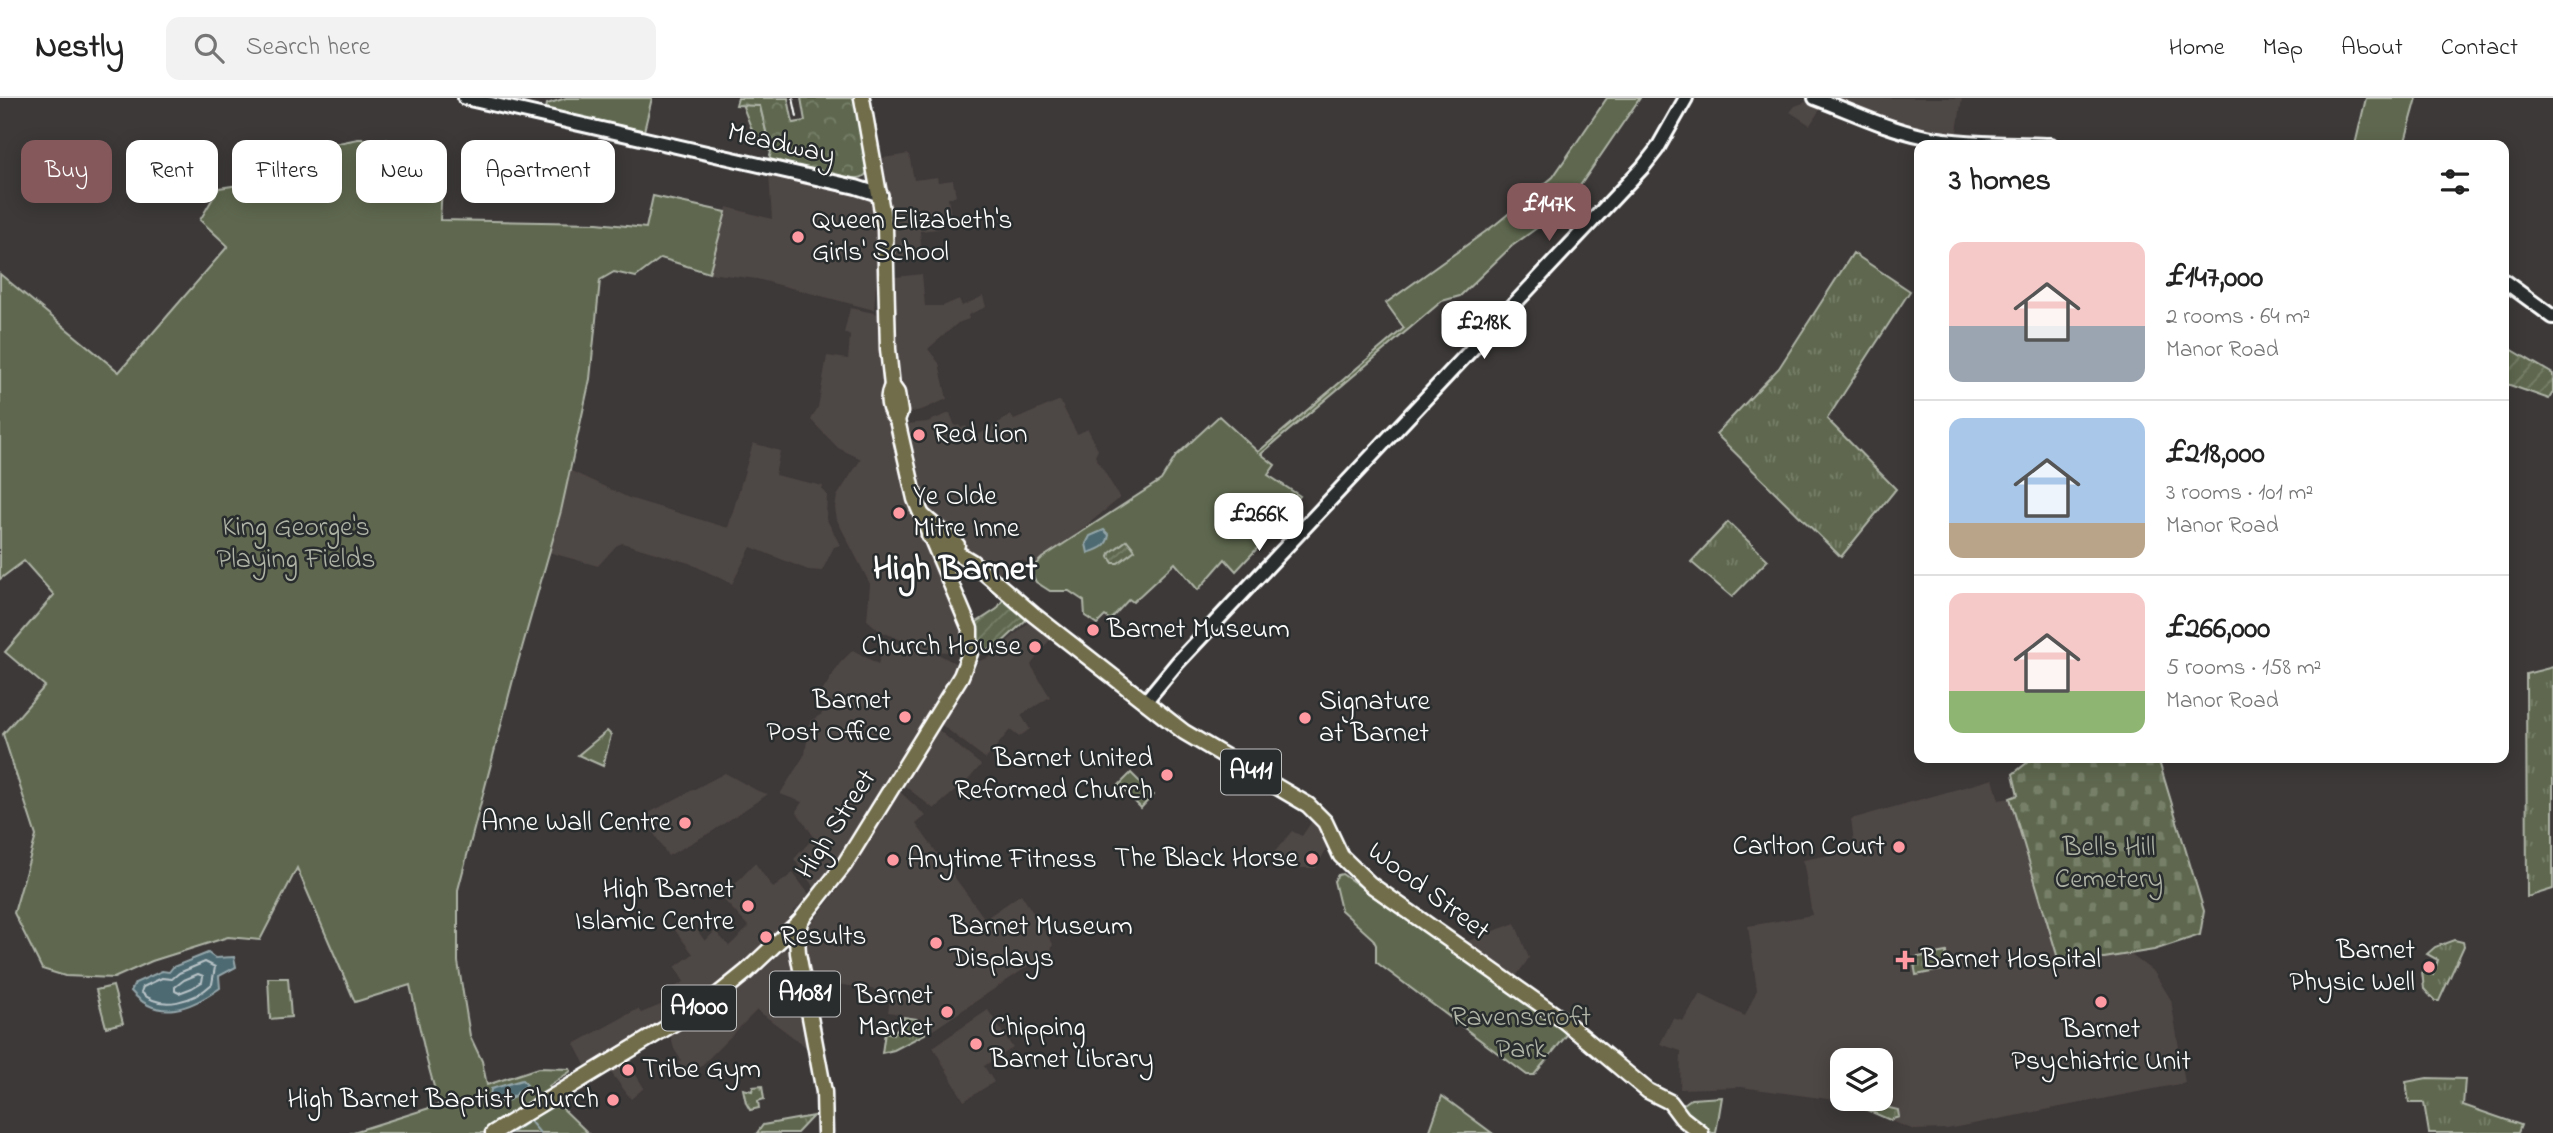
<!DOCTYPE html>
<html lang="en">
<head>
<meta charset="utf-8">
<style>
  body { margin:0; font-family:"Indie Flower",sans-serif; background:#f2f2f2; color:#222; height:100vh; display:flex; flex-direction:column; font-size:26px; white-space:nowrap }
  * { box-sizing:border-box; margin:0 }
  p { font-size:23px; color:#767676 }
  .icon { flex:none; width:38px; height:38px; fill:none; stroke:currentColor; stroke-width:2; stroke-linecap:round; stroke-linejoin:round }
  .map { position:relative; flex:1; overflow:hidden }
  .drawer { position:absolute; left:1914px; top:42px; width:595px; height:623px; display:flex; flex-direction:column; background:#fff; border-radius:14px; box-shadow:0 4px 18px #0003 }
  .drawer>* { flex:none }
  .hud { position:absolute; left:21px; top:42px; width:665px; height:63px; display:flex; gap:14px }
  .tools { position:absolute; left:1830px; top:950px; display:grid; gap:14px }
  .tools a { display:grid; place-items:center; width:63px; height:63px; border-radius:14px; background:#fff; box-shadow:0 4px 18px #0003; font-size:35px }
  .price { position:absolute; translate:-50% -60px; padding:0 16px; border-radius:14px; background:#fff; color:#222; font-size:23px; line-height:46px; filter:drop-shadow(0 2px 4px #0008) }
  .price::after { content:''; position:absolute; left:50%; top:42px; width:21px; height:16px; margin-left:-10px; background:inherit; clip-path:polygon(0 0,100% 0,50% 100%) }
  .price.current { background:#85585c; color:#fff }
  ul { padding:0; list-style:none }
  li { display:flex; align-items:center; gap:21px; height:175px; padding:0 35px }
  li+li { border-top:2px solid #e0e0e0 }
  li span { display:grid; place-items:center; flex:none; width:196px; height:140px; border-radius:14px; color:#555 }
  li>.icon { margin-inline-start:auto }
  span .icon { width:84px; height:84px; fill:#fffc; stroke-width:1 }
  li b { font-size:30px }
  h2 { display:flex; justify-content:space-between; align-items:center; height:84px; padding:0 35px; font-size:30px }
  .chip { padding:0 24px; border-radius:14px; background:#fff; box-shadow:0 4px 18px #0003; font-size:24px; line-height:63px }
  .chip.current { background:#85585c; color:#fff }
  header { display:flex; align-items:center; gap:42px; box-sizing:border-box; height:98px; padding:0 35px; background:#fff; border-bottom:2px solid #e0e0e0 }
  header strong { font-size:33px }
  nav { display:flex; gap:38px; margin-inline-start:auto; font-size:24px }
  .search { width:490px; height:63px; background:#f2f2f2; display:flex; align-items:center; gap:18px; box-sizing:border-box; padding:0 24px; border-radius:14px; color:#767676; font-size:26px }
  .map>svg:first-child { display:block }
</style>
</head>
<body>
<header>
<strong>Nestly</strong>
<div class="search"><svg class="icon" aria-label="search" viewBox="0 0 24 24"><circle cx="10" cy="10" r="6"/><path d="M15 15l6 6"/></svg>Search here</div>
<nav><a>Home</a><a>Map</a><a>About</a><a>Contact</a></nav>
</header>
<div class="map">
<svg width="2553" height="1035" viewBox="0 0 2553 1035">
  <defs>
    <pattern id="grass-tufts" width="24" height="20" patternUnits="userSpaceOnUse" patternTransform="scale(1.75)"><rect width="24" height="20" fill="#5f684f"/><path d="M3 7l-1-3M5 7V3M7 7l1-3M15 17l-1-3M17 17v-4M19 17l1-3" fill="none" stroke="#777f69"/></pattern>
    <pattern id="forest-crowns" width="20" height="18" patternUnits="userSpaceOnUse" patternTransform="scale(1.75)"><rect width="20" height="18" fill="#5f684f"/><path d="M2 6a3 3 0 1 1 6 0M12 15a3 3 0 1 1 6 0" fill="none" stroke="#777f69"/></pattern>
    <pattern id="cemetery-stones" width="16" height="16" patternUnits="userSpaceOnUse" patternTransform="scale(1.75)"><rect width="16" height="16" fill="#5f684f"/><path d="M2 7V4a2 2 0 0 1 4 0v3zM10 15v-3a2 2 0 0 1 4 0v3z" fill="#777f69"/></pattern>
    <pattern id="garden-furrows" width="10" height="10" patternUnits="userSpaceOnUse" patternTransform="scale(1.75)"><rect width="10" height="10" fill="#5f684f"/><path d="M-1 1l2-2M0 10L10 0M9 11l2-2" fill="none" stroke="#777f69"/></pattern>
  </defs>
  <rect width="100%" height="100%" fill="#3d3939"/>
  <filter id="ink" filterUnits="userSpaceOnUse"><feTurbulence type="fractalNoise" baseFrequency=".0143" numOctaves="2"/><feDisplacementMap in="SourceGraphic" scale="14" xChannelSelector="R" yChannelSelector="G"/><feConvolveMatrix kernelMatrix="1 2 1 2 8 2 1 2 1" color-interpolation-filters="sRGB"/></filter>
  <g filter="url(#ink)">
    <g fill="#4e4644" fill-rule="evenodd">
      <path d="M1832,0H1962L1957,34L1922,30Z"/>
      <path d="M1806,4L1821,10L1810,27L1790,14L1795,8Z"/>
      <path d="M909,56L914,82L937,79L938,84L953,82L956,98L948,100L951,118L938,120L939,131L920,133L922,160L896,162L883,60Z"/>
      <path d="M769,76L853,95L868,101L874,106L879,157L874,212L757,181L709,175L727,109L772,121Z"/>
      <path d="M922,176L925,208H943L959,201L962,208L983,198L986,209L968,217L969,221L958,225L928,251L939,265L947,301L924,311L905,316L895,234V179Z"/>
      <path d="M850,210L879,216L886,312L904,391L915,423L963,522L964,555L932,553L959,567L879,694L851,747L815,791L794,761L814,739L796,713L802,704L780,696L805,656L810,623L822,616L823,592L840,565L853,552L878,566L885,544L915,548L880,533L867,522L870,486L837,422L835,410L837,398L861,361L838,350L811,322L818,309L827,258L848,261L850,238L844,235Z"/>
      <path d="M1058,303H1060L1077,336L1088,331L1098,352L1095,358L1120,400L1059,450L1042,459L1034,467L1021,462L995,476L927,413L920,397L908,340L907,326L927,324L950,315L955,328L959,327L961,330L966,328L973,340L1011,317L1014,322Z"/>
      <path d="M753,345L780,353L775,377L823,388L822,392L827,397L826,420L840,447L834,449L822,473L808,472L751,449L732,486L689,465L622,445L616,448L598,468L548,454L561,413L569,372L629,400L728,430Z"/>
      <path d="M1030,523L1051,540L1031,567L1050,599L1021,617L1030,631L1019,639L1010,632L986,661L939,625L979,563L990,559Z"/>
      <path d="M936,630L981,667L969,681L934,711L901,685Z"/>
      <path d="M725,675L758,693L768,696L713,733L668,758L643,718Z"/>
      <path d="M1993,681L1999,702L2010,700L2060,867L2130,856L2154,874L2171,902L2185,985L1947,1031L1914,1032L1842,1003L1741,989L1680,991L1681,953L1660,946L1673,920L1683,923L1700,896L1745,918L1757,892L1748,828L1812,817L1803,762L1855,752L1851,721ZM1843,962H1881V1001H1843Z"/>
      <path d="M899,693L926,718L916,726L985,821L1021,796L1053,846L1051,853L930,934L920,920L888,914L891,894L808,882L806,873V837L811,826L839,790L864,744Z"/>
      <path d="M1314,720L1327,741L1328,748L1316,770H1301L1272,757L1292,733L1302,738Z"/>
      <path d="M755,765L773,790L793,775L809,796L746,869L720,889L587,971L574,946L638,911L641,915L663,906L667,904L663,895L684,884L675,869L693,856L672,828L687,818L705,843L715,833L729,848L749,829L722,800Z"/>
      <path d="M1515,825L1529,860L1510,887L1460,850L1468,843Z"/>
      <path d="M784,851L793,856L810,952L757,912L691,978L678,965L681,962L674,951L670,936L707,915L766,869Z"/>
      <path d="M988,912L1013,950L984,968L994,984L964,1003L933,949Z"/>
      <path d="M627,962L644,990L631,1001L609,972Z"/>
    </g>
    <g fill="url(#grass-tufts)" stroke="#afb4a7" stroke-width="2">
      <path d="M742,6L760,8L771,54L754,37Z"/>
      <path d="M1853,155L1910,193L1827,321L1896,391L1841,459L1716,336L1779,270Z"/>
      <path d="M1728,424L1768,462L1732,499L1691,464Z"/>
      <path d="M2553,569V791L2527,799L2526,576Z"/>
      <path d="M607,633L611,637L603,668L578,657Z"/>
      <path d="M2454,842L2463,844L2464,848L2439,903H2435L2424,891L2422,873L2433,877L2438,862L2427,856L2435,849Z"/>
      <path d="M1946,854L1947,871L1916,877L1913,860Z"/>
      <path d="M904,919L917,921L925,932V936L894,952L882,955L885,934L893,936L903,924Z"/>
      <path d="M2427,980L2465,981L2463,1007L2521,1027L2518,1035H2429L2424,1005H2409L2406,984Z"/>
      <path d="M762,988L764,1001L758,1003L759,1010L750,1012L746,1005L743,991L752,993L753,989Z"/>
      <path d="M813,1018L797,1035H757L763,1027Z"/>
    </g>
    <g fill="url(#forest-crowns)" stroke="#afb4a7" stroke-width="2">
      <path d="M738,0H788L793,25L805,23L801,0H856L868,72C865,81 859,80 849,80L769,62L771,54L760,8L736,7Z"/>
      <path d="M1869,1005L1898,1012L1899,1019L1890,1022L1860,1009Z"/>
    </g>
    <path fill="url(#cemetery-stones)" stroke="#afb4a7" stroke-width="2" d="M2033,660H2158L2204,813L2200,837L2154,852L2060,867L2010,700L2018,697L2013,676Z"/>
    <g fill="#5f684f" stroke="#afb4a7" stroke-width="2">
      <path d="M566,0H652L644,33L546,11L547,6Z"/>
      <path d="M1607,0H1640L1575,95L1541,127L1512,148L1460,198L1442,203L1261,356L1275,367L1268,377L1300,398L1265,442L1236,473L1225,461L1198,492L1175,465L1133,504L1129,501L1110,522L1105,518L1097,526L1085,518L1084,503L1069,493H1050L1036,484L1030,472L1042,460L1161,382L1176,358L1219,318L1258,354L1404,230L1386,205L1496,126L1553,79Z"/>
      <path d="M2366,0H2417L2404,47H2355Z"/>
      <path d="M358,41H384L444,55L440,122L597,125L646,130L653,98L726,114L709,175L661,160L636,179L614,174L600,182L590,281L561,413L514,578L458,792V864L470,938L482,963L487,987L538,970L570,971L571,973L549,988L559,1007L588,1035H350L439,1007L427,963L410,887L355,904L297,770L260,842L228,839L152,863L114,880L65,878L42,871L14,815L36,738L3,636L45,588L5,554L54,497L24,463L0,481V176L119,274L228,148L200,122L219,90L239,87L290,55Z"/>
      <path d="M1131,675L1153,697L1141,710L1119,687Z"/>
      <path d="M1338,777L1342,776L1367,793L1565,933L1566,938L1534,977H1527L1376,864V847L1373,841L1341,812L1334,783Z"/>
      <path d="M268,880H288L291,919L270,921Z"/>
      <path d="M113,888L123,925L106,929L96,892Z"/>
      <path d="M1442,998L1492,1035H1429Z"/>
      <path d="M1722,999L1716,1035H1712L1683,1012L1681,1008L1691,1001Z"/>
    </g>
    <g fill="url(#garden-furrows)" stroke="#afb4a7" stroke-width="2">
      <path d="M2504,247L2553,276V294L2549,301L2504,285Z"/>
      <path d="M1127,442L1135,452L1118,465H1113L1109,459L1110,455Z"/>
      <path d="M1004,500L1027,521L997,549L980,553L977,544V524L997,511Z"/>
    </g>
    <g fill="#4d6a72" stroke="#94a6aa" stroke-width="2">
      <path d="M1104,432L1109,437C1107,449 1099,451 1088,455L1086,446L1090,438Z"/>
      <path d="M208,855L215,860L234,859L236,869L219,878L220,890C192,910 158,925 131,893L135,885L162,873L169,874L173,869Z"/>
      <path d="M522,982L527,987L509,1002L495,1005L490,999L491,991Z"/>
    </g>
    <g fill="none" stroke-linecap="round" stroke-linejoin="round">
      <g stroke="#b8c3c7" stroke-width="2">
        <path d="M205,864L215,869L212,886C194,903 161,914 141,894L143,889L162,880L172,881L179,875Z"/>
        <path d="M198,876L203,878L202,884L192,890L179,895L175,893V889L184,882Z"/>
      </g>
      <path stroke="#94a6aa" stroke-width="2" d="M511,1035L530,1023L540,1035"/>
      <g stroke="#fff" stroke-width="18">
        <g id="secondary">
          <path d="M465,0L856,89L881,97"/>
          <path d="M1815,0C1850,13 1885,30 1922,38C1964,47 2009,45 2051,47"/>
          <path d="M2504,183L2553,219"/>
          <path d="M1145,604L1178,564L1643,69L1657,51L1686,0"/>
        </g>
      </g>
      <g stroke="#fff" stroke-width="19">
        <g id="primary">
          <path d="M862,0L885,130L888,251L892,288L897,295L900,314L897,322"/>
          <path d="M922,417L957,447"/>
          <path d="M929,438L972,464L1034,517L1184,634L1308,707L1325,724L1341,758L1370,786L1564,923L1648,993L1670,1004L1682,1020L1701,1035"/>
          <path d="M800,823L797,840L798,855L824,994L825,1035"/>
          <path d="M493,1035L709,904L746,874L800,823L844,767L961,578L970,555V531L915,401L897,322C888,312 886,300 892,288"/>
        </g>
      </g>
      <use href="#secondary" stroke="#2a2d2e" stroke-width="12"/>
      <use href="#primary" stroke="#716d4b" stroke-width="14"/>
      <path stroke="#fff" stroke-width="2" d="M793,0L797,19"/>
    </g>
  </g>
  <g fill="#ff9aa2" stroke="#2a2d2e" stroke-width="2.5">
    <circle cx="798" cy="139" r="7"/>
    <circle cx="919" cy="337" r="7"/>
    <circle cx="899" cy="415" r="7"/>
    <circle cx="1093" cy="532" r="7"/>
    <circle cx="1035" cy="549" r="7"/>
    <circle cx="905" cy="619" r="7"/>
    <circle cx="1305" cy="620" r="7"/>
    <circle cx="1167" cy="677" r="7"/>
    <circle cx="685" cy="725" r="7"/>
    <circle cx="1899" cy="749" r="7"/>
    <circle cx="1312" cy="761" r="7"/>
    <circle cx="893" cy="762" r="7"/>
    <circle cx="748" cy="808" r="7"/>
    <circle cx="766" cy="839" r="7"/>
    <circle cx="936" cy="845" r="7"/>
    <path d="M1901.5 851.5h7v7h7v7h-7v7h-7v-7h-7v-7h7z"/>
    <circle cx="2429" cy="869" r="7"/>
    <circle cx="2101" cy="904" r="7"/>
    <circle cx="947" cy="914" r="7"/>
    <circle cx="976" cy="946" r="7"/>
    <circle cx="628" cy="972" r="7"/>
    <circle cx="613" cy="1002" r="7"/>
  </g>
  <g text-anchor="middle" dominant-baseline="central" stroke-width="5" stroke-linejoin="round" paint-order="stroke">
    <g fill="#2a2d2e" stroke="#bfc0c0" stroke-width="2">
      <rect x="1221" y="651.5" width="60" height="45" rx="5"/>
      <rect x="770" y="873.5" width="70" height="45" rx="5"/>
      <rect x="662" y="887.5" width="74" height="45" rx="5"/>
    </g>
    <g font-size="26" font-weight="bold" fill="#fff">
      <text x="1251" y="674">A411</text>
      <text x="805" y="896">A1081</text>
      <text x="699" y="910">A1000</text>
    </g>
    <g font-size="28" fill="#fff" stroke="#2a2d2e">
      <text transform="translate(781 47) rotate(13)">Meadway</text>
      <text transform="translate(837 727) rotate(-57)">High Street</text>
      <text transform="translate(1428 794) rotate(37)">Wood Street</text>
    </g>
    <g font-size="28" fill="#fff" stroke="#2a2d2e" text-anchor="start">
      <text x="812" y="123">Queen Elizabeth's<tspan x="812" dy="32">Girls' School</tspan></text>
      <text x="933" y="337">Red Lion</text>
      <text x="913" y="399">Ye Olde<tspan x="913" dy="32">Mitre Inne</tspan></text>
      <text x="1107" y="532">Barnet Museum</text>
      <text x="1021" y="549" text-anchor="end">Church House</text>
      <text x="891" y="603" text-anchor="end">Barnet<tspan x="891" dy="32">Post Office</tspan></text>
      <text x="1319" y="604">Signature<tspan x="1319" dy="32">at Barnet</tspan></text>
      <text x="1153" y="661" text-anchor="end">Barnet United<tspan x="1153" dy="32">Reformed Church</tspan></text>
      <text x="671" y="725" text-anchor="end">Anne Wall Centre</text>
      <text x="1885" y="749" text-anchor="end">Carlton Court</text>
      <text x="1298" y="761" text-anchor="end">The Black Horse</text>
      <text x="907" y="762">Anytime Fitness</text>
      <text x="734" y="792" text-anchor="end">High Barnet<tspan x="734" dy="32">Islamic Centre</tspan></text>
      <text x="950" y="829">Barnet Museum<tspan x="950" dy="32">Displays</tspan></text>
      <text x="780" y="839">Results</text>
      <text x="2415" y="853" text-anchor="end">Barnet<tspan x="2415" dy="32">Physic Well</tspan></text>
      <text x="1921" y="862">Barnet Hospital</text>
      <text x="933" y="898" text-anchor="end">Barnet<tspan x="933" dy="32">Market</tspan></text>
      <text x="990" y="930">Chipping<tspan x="990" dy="32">Barnet Library</tspan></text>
      <text x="2101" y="932" text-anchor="middle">Barnet<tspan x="2101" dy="32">Psychiatric Unit</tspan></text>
      <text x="642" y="972">Tribe Gym</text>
      <text x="599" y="1002" text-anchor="end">High Barnet Baptist Church</text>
    </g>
    <g font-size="28" fill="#afb4a7" stroke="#2a2d2e">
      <text x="296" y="430">King George's<tspan x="296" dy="32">Playing Fields</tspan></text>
      <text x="2109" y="750">Bells Hill<tspan x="2109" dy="32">Cemetery</tspan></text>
      <text x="1521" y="920">Ravenscroft<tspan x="1521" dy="32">Park</tspan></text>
    </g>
    <g font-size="35" font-weight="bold" fill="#fff" stroke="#2a2d2e">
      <text x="955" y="472">High Barnet</text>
    </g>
  </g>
</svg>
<div class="tools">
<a><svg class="icon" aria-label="layers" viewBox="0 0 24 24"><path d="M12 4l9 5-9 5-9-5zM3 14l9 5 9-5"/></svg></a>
</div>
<b class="price current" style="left:1549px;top:145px">£147K</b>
<b class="price" style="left:1484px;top:263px">£218K</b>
<b class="price" style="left:1259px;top:455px">£266K</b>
<div class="hud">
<a class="chip current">Buy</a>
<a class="chip">Rent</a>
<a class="chip">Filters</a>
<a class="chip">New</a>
<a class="chip">Apartment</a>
</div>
<section class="drawer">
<h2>3 homes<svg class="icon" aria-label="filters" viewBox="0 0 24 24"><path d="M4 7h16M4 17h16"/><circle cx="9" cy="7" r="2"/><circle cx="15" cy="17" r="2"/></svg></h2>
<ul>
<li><span style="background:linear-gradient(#f6c9c9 60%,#9aa5b1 0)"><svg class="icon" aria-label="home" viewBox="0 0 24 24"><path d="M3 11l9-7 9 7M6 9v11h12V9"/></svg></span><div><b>£147,000</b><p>2 rooms · 64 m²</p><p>Manor Road</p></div></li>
<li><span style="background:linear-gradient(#a9c7e8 75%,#b9a48a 0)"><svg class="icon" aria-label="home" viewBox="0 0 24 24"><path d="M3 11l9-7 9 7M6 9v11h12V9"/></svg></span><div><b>£218,000</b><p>3 rooms · 101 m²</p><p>Manor Road</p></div></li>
<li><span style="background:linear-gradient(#f6c9c9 70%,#8fb573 0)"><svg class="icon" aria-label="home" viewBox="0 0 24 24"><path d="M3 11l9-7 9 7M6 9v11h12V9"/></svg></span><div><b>£266,000</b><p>5 rooms · 158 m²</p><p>Manor Road</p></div></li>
</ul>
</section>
</div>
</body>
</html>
